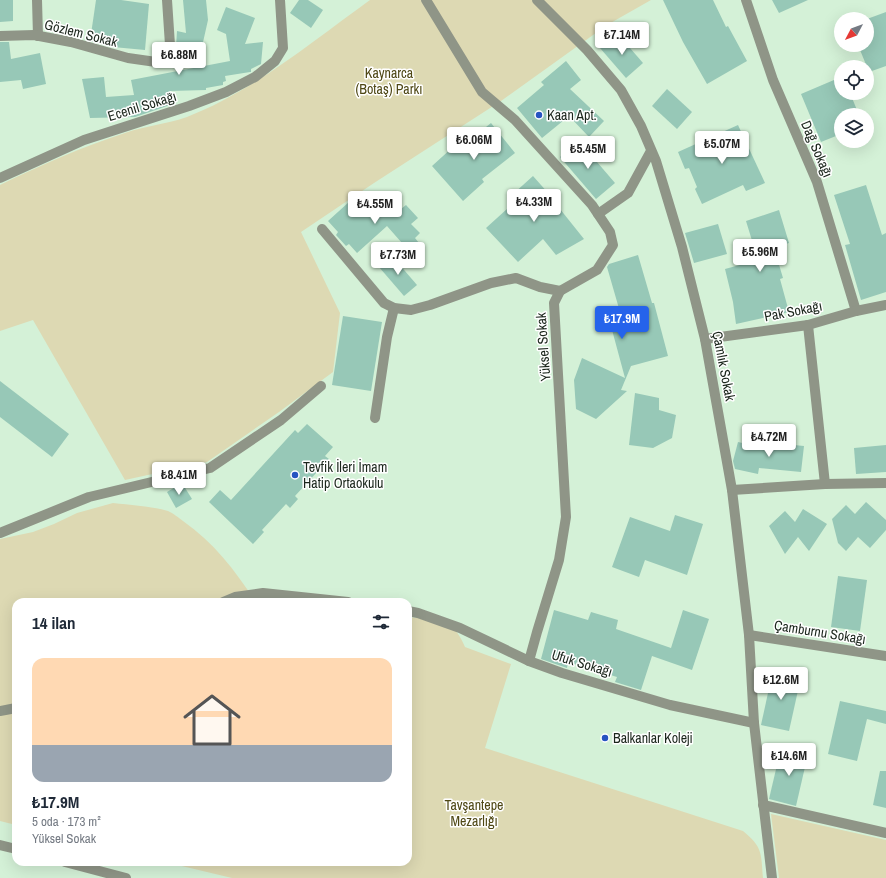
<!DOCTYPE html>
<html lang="tr">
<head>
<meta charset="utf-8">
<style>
  body { margin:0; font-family:"Archivo Narrow",sans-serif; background:#f6f6f7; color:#1f2937; height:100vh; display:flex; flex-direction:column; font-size:15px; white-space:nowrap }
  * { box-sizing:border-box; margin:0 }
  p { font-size:13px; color:#747a83 }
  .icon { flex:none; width:22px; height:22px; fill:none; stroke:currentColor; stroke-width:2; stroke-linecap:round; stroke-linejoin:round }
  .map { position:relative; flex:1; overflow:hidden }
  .side { position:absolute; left:12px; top:598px; width:400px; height:268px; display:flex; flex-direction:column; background:#fff; border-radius:12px; box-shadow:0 4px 16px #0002 }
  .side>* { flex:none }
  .needle { width:26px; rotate:229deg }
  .tools { position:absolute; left:834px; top:12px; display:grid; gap:8px }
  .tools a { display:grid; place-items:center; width:40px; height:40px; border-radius:50%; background:#fff; box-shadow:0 4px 16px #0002; font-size:20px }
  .price { position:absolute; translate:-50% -34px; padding:0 9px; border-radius:4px; background:#fff; color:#222; font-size:13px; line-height:26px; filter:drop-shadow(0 1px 2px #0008) }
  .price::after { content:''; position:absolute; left:50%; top:24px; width:12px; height:9px; margin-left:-6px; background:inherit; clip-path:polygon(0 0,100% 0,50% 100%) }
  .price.on { background:#2563eb; color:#fff }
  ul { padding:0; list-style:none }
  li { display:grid; align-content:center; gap:8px; height:212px; padding:0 20px }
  li span { display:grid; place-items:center; height:124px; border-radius:12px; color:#555 }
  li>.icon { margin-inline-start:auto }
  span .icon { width:72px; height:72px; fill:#fffc; stroke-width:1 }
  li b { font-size:17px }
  h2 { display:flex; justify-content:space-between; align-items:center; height:48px; padding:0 20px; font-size:17px }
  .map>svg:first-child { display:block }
</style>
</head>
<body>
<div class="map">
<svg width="886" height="878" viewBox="0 0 886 878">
  <rect width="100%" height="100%" fill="#d4f1d7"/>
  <g fill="#ddd9b3">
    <path d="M370,0H651L607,25L501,101L374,183L301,232L340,313L333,372L279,412L207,462L125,480L33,320L0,331V185C41,165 82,147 125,133C145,126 167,124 187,117C252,92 313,41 370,0Z"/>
    <path d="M113,503C131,505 150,506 168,511C173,513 179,518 183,521C213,542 235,570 255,601L265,602H16V825L0,821V539L33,532L54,524L77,513Z"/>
    <path d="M408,617C436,620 453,617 465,647L511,664L485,748L743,831C763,847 761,854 763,878H232L165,862H408Z"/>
    <path d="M771,814L886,840V878H779Z"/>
  </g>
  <g fill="#97c8b7">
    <path d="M0,0H13V21L0,22Z"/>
    <path d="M96,0H121L149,4L145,50L113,47L90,41Z"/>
    <path d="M183,0H206L208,20L199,60L173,54L176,47L177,31L186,33Z"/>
    <path d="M299,0H308L323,10L311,28L290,13Z"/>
    <path d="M663,0H713L726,27L728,26L747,61L707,84L683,42Z"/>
    <path d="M772,0H808L779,13Z"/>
    <path d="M226,7L255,18L245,44L263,42L261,64L251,69V72H250L225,76L226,81L223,82V85L206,88V90L170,91L173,104L135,117L90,118L82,79L104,77L106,97L134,95L131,80L230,61L226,34L217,30Z"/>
    <path d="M886,12V66L869,72L858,45H867V19Z"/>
    <path d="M617,33L643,63L626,78L600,48Z"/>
    <path d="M0,42H9L11,59L40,53L46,84L23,89L21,80L0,82Z"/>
    <path d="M566,61L581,80L570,89L604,121L589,137L569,116L542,138L517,108L544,85L541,82Z"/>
    <path d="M841,77V93H850L859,115H841V134L821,142L801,94Z"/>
    <path d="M667,89L692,112L677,129L652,106Z"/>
    <path d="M491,123L515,153L482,179L484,182L463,201L432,166L453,147L456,151Z"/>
    <path d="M738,125L765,183L746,191L743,185L702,204L695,189L697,187L689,168L685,169L678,152Z"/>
    <path d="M579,141L615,183L596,199L560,157Z"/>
    <path d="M533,176L557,203L556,204L584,239L556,255L543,239L518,262L486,228L518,199L513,194Z"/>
    <path d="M866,185L882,235L886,233V292L861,300L845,245L850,244L834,195Z"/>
    <path d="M392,199L401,209L406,205L418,218L411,224L420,233L415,238L419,243L409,251L387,226L357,253L349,244L346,246L336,235L338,232L328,221L349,202L363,217L382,201L386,205Z"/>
    <path d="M779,210L789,243L774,248L783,278L780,279L789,312L736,324L733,302L725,269L758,260L746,221Z"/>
    <path d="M718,224L727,254L694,263L685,233Z"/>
    <path d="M638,255L652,303H654L668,356L631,366L621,390L627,391L596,419L576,409L574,380L582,358L625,378L608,315L620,312L607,267L609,264Z"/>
    <path d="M392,256L417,285L404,296L379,267Z"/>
    <path d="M343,316L382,322L371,391L332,385Z"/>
    <path d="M0,381L69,434L52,457L0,417Z"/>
    <path d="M635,393L659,398V410L676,415L672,438L653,448L629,445Z"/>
    <path d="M307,424L333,447L325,456L329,459L295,496L298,499L290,508L286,504L262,530L264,532L253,544L209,502L220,490L231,500L295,430L298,433Z"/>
    <path d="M738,442L773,450V443L804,446L801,472L759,468L758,474L735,469L733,461Z"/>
    <path d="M886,445V472L856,474L854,448Z"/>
    <path d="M182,483L192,499L176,508L167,492Z"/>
    <path d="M866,502L886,520V530L870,548L858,537L846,551L838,543L832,519L846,505L855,514Z"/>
    <path d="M803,509L827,524L809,551L798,537L785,554L769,526L785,511L795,522Z"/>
    <path d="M675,515L703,524L687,575L645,560L639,577L612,567L630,517L670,531Z"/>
    <path d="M838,576L867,580L860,631L831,627Z"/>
    <path d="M554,610L588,620L591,612L618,620L616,629L671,648L683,610L709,619L692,670L652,656L641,690L615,682L617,677L568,662L567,668L541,659Z"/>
    <path d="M773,670L801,677L789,731L761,725Z"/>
    <path d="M840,701L886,711V724L867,719L857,761L828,754Z"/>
    <path d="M781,748L808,754L796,806L769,799Z"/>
    <path d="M880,771H886V808L873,805Z"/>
  </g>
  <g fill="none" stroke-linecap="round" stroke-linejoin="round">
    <g stroke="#8f9587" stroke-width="10">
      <path d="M37,0L38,36"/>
      <path d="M426,0L482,92L515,120L592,205L610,232L613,245L597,270L560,291L554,303L566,517L559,560L537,632L529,661"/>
      <path d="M537,0L587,50L621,90L641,126L656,161L682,247L705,339L732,490L749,635L754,723L772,878"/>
      <path d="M746,0L773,80L817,182L856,311"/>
      <path d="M0,36L34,35L71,42L128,58L156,62L165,56L170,45L167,0"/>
      <path d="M0,178L84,140L189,106L226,92L255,77L275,61L283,48L280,0"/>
      <path d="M598,214L628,193L651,151"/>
      <path d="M322,229L384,303L394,308L411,310L430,305L491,283L516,278L540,287L560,291"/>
      <path d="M808,325L825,484"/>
      <path d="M705,339L808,325L856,311L886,305"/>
      <path d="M375,418L387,337L394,308"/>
      <path d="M732,490L825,484L886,483"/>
      <path d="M0,533L89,497L210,468L281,420L321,386"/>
      <path d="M223,602L235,597L263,593L348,602"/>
      <path d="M408,611L418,613L460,628L529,661L562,673L670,705L754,723"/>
      <path d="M749,635L886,656"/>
      <path d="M0,711L16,708"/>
      <path d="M763,805L886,833"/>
      <path d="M0,845L16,849"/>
      <path d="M65,862L126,878"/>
    </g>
  </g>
  <g fill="#2753c1" stroke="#fff" stroke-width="1.5">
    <circle cx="539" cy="115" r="4"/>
    <circle cx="295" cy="475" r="4"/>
    <circle cx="605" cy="738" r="4"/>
  </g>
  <g text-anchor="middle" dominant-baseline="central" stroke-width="3" stroke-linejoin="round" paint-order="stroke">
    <g font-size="14" fill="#1b261c" stroke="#fff">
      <text transform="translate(81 33) rotate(14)">Gözlem Sokak</text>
      <text transform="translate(142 106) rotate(-17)">Ecenil Sokağı</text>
      <text transform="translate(817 149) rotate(67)">Dağ Sokağı</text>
      <text transform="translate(793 311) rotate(-11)">Pak Sokağı</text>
      <text transform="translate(543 347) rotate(-94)">Yüksel Sokak</text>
      <text transform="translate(724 366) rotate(79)">Çamlık Sokak</text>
      <text transform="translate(820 632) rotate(9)">Çamburnu Sokağı</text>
      <text transform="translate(582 663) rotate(17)">Ufuk Sokağı</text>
    </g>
    <g font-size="14" fill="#4e4714" stroke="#fff">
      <text x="389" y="73">Kaynarca<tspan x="389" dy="16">(Botaş) Parkı</tspan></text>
      <text x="474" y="805">Tavşantepe<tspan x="474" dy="16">Mezarlığı</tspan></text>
    </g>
    <g font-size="14" fill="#1b261c" stroke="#fff" text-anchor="start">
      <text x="547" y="115">Kaan Apt.</text>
      <text x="303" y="467">Tevfik İleri İmam<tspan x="303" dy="16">Hatip Ortaokulu</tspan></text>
      <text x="613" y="738">Balkanlar Koleji</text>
    </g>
  </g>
</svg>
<div class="tools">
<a><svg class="needle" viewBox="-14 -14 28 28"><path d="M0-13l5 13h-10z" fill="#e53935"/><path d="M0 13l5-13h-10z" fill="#747a83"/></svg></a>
<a><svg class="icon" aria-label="locate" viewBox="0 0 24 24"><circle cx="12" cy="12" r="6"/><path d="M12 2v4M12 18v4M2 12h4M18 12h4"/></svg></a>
<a><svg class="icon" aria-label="layers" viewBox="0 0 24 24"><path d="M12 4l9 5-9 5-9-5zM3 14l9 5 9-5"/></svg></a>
</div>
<b class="price" style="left:622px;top:56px">₺7.14M</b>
<b class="price" style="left:179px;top:76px">₺6.88M</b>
<b class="price" style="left:474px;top:161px">₺6.06M</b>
<b class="price" style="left:722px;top:165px">₺5.07M</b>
<b class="price" style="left:588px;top:170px">₺5.45M</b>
<b class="price" style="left:534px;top:223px">₺4.33M</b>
<b class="price" style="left:375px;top:225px">₺4.55M</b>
<b class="price" style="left:760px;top:273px">₺5.96M</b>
<b class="price" style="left:398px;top:276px">₺7.73M</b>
<b class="price on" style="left:622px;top:340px">₺17.9M</b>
<b class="price" style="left:769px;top:458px">₺4.72M</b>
<b class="price" style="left:179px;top:496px">₺8.41M</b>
<b class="price" style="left:781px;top:701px">₺12.6M</b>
<b class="price" style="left:789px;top:777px">₺14.6M</b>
<section class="side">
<h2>14 ilan<svg class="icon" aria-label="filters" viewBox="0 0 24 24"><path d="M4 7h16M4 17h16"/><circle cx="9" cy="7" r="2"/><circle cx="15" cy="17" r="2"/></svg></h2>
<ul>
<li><span style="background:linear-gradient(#ffd9b3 70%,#9aa5b1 0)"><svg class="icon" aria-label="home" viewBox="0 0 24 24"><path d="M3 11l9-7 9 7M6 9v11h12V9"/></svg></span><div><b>₺17.9M</b><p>5 oda · 173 m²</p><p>Yüksel Sokak</p></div></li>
</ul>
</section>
</div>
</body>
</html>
